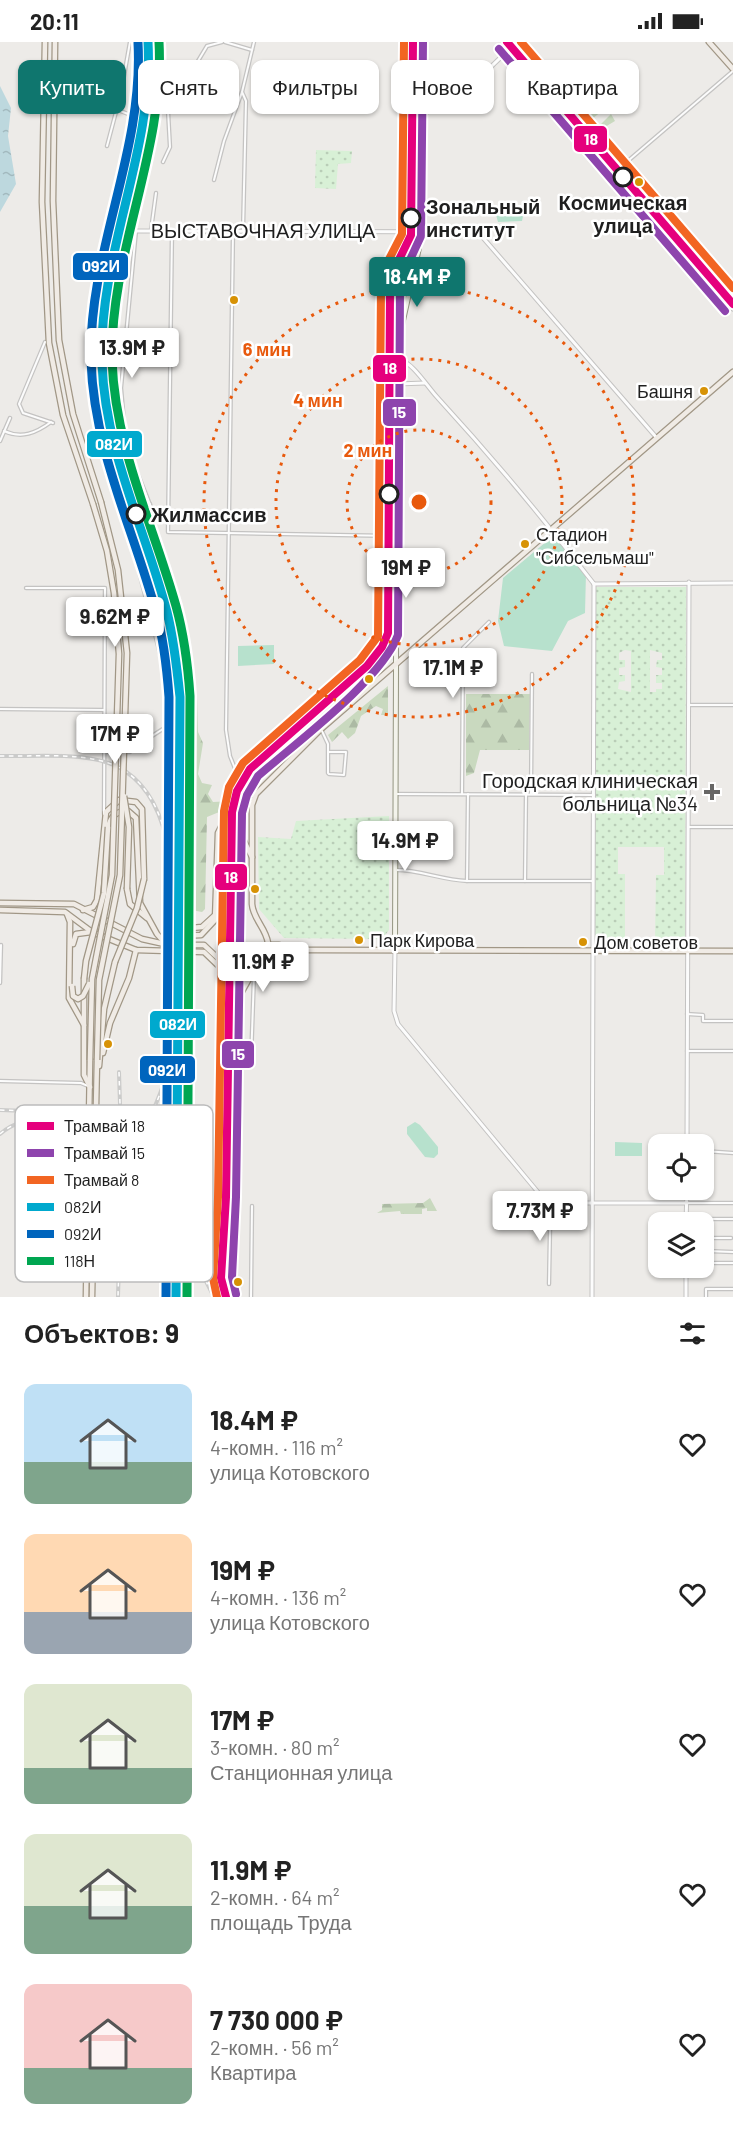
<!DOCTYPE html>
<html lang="ru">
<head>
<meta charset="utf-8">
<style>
  body { margin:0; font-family:Barlow,sans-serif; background:#f6f6f6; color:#222; height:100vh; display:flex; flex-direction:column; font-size:22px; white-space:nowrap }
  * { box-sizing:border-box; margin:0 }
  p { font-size:20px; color:#767676 }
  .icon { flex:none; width:33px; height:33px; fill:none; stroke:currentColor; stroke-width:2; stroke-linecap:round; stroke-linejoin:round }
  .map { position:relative; height:1255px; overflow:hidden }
  .sheet { display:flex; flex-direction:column; background:#fff; flex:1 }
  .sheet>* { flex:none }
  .top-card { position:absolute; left:18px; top:18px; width:698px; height:54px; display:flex; gap:12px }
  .tools { position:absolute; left:648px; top:1092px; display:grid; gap:12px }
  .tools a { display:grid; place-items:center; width:66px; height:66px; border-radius:12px; background:#fff; box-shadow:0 2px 4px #0004; font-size:30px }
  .price { position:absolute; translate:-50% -51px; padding:0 14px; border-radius:6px; background:#fff; color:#222; font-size:20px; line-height:39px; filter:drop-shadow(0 2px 3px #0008) }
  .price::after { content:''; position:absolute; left:50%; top:36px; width:18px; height:14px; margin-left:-9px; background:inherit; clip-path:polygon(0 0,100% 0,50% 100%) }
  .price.current { background:#0f766e; color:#fff }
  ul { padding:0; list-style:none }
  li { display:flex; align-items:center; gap:18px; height:150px; padding:0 24px }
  li span { display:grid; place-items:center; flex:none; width:168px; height:120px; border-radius:12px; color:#555 }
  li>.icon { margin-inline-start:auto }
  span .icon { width:72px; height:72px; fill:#fffc; stroke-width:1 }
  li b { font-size:26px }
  h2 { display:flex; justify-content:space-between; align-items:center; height:72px; padding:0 24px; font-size:26px }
  .chip { padding:0 21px; border-radius:12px; background:#fff; box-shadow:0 2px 4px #0004; font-size:21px; line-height:54px }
  .chip.current { background:#0f766e; color:#fff }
  .status { display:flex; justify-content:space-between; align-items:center; height:42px; padding:0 30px; background:#fff; direction:ltr }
  .status svg { height:16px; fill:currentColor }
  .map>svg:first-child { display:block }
</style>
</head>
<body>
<div class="status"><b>20:11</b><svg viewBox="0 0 49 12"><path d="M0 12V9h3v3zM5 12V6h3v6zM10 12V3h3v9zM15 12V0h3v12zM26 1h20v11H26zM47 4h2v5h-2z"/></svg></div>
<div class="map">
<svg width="733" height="1255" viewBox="0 0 733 1255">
  <defs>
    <pattern id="forest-firs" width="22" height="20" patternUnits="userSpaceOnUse" patternTransform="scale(1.5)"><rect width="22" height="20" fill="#c9d9bf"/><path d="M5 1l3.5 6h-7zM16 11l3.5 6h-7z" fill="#acbaa4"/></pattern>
    <pattern id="park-dots" width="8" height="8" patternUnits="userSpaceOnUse" patternTransform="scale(1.5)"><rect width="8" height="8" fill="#d8f0d6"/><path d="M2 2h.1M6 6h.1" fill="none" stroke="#b9cdb7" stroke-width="1.8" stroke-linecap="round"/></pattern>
    <pattern id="water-ripples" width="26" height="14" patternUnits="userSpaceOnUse" patternTransform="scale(1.5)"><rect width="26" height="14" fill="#bdd8de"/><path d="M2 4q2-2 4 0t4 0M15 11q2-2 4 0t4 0" fill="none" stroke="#a2b9be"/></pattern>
  </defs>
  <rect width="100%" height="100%" fill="#edebe8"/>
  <g fill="url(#forest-firs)">
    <path d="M615,45L621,47L604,60L602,69L592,77L598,85L611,72L615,79L600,88L603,99L586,78L595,67L600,51L612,50Z"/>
    <path d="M388,644V673H381L383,667L376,664L361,674L355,691L348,697L342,690L332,700L328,693Z"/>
    <path d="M466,652H530L529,708H480L474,731L466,734Z"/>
    <path d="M192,653L197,656L198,690L203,701L198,732L202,741L212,743L208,752L213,760L232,759L229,766L207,775L205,867L202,870L186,867L188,654Z"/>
    <path d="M430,1156L437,1169H427V1166L422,1167V1172H401L400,1169L377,1171L382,1168V1162L423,1161Z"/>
  </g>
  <g fill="url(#park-dots)" fill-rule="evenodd">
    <path d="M316,108L352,109L351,121L338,122L336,147L315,146Z"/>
    <path d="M595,545H686L685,899L594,898ZM625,608L631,609V650L618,647L619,640L625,639V633H619V626L625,625V618H619V611ZM650,608L662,611V618H657L656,625L662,626V633H656V641H662V647H656V650H650ZM618,805H664V833H656L655,898H625V832H618Z"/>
    <path d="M389,774V888L382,897L284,896L259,867L258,795L291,797L296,779Z"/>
  </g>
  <g fill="#b7e1cd">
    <path d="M499,163L522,166L524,169L522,179L498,180L495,169Z"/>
    <path d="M553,494L586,531L585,571L568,579L552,609L504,604L498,579L503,536Z"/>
    <path d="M274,603V622L238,624V604Z"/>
    <path d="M415,1080L420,1083L438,1105V1112L434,1116L425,1115L407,1092V1085Z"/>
    <path d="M615,1100L642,1101V1114H615Z"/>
  </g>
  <path fill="url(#water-ripples)" d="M0,44L11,66L8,94L16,142L0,170Z"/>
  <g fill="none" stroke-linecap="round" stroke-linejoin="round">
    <g stroke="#c4c3c2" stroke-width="4.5">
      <g id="minor">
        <path d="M225,0L252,8"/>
        <path d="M107,104L121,51L130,0"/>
        <path d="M163,120L170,105L168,69L207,4L222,0"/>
        <path d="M615,130L733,29"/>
        <path d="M214,138L224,99L242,50"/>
        <path d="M151,188L156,151"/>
        <path d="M136,189L121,346L126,402L151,465L168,482"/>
        <path d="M243,189L246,59L242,50L254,0"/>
        <path d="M172,190L168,490L395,494"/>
        <path d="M233,190L226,688L230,714L238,734"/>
        <path d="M45,300L19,362L23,371L53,381"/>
        <path d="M4,389C22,397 36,391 51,380"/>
        <path d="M0,399L10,376"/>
        <path d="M140,466L150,462"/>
        <path d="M26,546H105L104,772"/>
        <path d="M688,663H733"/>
        <path d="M0,667L104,668"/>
        <path d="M321,687L328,702V731L329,732L344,733L346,710H328"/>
        <path d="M105,710H130L138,698L152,694L166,685L165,646L169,638L161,576L112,432L102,393L92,324L99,221L121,125L137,84L133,74L118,68"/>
        <path d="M396,752L594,753"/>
        <path d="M462,752L463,606L489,580"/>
        <path d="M531,752L532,632"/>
        <path d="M688,785H733"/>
        <path d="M396,828C420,828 442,838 467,839H592"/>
        <path d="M467,839L468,752"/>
        <path d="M525,839L526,752"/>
        <path d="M0,941L1,903"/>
        <path d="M687,972L703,973V979H733"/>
        <path d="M687,1009H733"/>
        <path d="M251,1019L254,934"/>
        <path d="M0,1039L81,1041L88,1044"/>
        <path d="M704,1109L733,1111"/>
        <path d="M547,1161L544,1177L550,1187L549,1242"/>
        <path d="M687,1161H733"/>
        <path d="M686,1177H733"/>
        <path d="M704,1196H731"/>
        <path d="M704,1221H733"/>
        <path d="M707,1221V1209L733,1210"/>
        <path d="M251,1255L252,1164"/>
        <path d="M706,1255V1247H733"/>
      </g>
    </g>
    <g stroke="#c4c3c2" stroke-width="5">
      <g id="tertiary">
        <path d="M504,0L733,267"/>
        <path d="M513,0L733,254"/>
        <path d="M419,73C460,61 487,27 517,0"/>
        <path d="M136,189L478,190L656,395"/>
        <path d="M399,317C414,322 426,343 437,355C492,415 544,477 594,542"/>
        <path d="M397,342L425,341"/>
        <path d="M594,542L733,541"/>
        <path d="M395,908L394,969L398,982L547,1161H687"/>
        <path d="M687,1102L689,540"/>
        <path d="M686,1180L687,1148"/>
        <path d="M592,1255L594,542"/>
        <path d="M686,1255V1226"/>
      </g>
    </g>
    <g stroke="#949581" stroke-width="6">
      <path id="secondary" d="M395,908L397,342L400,292L419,206V0"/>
    </g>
    <g stroke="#a19786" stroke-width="7">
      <g id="primary">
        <path d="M45,0L42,160L49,301L63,373L93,462"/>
        <path d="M55,0L53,159L59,298L73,372L101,460"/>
        <path d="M709,0L733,27"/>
        <path d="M108,785C111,774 116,769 128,769L136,776L140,861L157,892L165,901"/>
        <path d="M240,823V795"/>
        <path d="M127,847L130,862L147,876"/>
        <path d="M0,861L74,862L142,897L169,903H204C219,917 243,945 263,923C269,917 270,908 268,901C266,886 253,877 252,862V763L256,752L321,687L733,330"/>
        <path d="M0,868L65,870L92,890L136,908L204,910L230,935L235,954L230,1245L232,1255"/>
        <path d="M83,868L93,865L97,858L106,770L119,758L136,760L142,767L144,837"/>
        <path d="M67,872L70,880L69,956L84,983"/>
        <path d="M180,887L202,885L214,874"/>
        <path d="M180,894L201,893L215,878L218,791L222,783L228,780L236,783L252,815"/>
        <path d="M73,902L76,892L91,890"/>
        <path d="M269,903H279L289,908H316L733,909"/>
        <path d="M270,918L289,908"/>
        <path d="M227,929L236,933L254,934L267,923"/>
        <path d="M84,937V1033L90,1045"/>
        <path d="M240,953L250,935"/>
        <path d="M103,1011L110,981L129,936L136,908"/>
        <path d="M99,1024L104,967L115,920"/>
        <path d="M86,1255L90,1018"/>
        <path d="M92,1255L97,1018"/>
        <path d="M237,1255L234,1244L237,1042"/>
      </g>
    </g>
    <use href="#minor" stroke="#fcfcfc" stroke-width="2"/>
    <use href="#tertiary" stroke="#fcfcfc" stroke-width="3"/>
    <use href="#secondary" stroke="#f3f3eb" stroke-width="4"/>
    <use href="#primary" stroke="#f0ebe5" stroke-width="4.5"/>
    <g stroke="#cbcbca" stroke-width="4">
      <g id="rail">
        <path d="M138,527L168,644L165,779"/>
        <path d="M0,714C37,715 94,708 125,729C185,769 172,876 171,939C171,968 175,997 168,1025C160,1064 136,1097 122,1134"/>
        <path d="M174,1021L176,1068"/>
        <path d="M119,1030L122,1127"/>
        <path d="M0,1068L55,1070"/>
        <path d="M0,1092C15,1079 36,1075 56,1077C132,1086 119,1201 118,1255"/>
        <path d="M180,1153L189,1206L214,1255"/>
      </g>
    </g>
    <use href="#rail" stroke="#fff" stroke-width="1.5" stroke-dasharray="4.5" stroke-linecap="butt"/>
    <g stroke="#a19786" stroke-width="7" stroke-linecap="butt">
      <g id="primary-bridge">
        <path d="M124,754L129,785L127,847"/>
        <path d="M115,920L137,866L144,837"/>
        <path d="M84,937L86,919L104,851L108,785"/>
        <path d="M72,944L73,954L78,957L83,954L89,942"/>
        <path d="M90,1018L92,937L112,833L119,612L114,551L107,509L93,462"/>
        <path d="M97,1018L99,938L120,833L127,611L118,528L101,460"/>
        <path d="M239,1047L240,823"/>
      </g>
    </g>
    <use href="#primary-bridge" stroke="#f0ebe5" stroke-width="4.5"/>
    <g stroke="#fff" stroke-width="14">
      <path id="rail-1" d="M148,0C154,110 98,211 102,321C105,410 145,486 167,570C174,598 177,626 180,655L176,1255"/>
    </g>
    <g stroke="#fff" stroke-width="14">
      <path id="rail-2" d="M138,1C144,110 88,210 91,319C94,409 133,486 156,570C164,598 167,627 169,655L166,1255"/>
    </g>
    <g stroke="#fff" stroke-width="14">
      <path id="rail-3" d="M159,0C165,109 110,209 112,318C115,406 153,482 176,564C184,593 188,624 190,654L187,1255"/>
    </g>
    <use href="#rail-1" stroke="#00a9ce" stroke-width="9"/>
    <use href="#rail-2" stroke="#0065bd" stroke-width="9"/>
    <use href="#rail-3" stroke="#00a651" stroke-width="9"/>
    <g stroke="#fff" stroke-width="12">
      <g id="tram-1">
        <path d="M507,0L733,262"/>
        <path d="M226,1255L221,1236L226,1155L232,770L237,749L250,727L367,624L382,605L388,591L390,248L393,230L411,193L413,0"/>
      </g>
    </g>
    <g stroke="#fff" stroke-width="12">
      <g id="tram-2">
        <path d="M499,7L725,269"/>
        <path d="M236,1252L232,1235L236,1155L242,771L247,753L258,734C297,700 381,638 398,593L400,249L403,233L421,194L423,0"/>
      </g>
    </g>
    <g stroke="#fff" stroke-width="12">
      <g id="tram-3">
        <path d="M521,0L733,246"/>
        <path d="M217,1255L213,1236L218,1155L224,769L229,745L243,721L360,618L378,594L381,247L385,225L402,192L404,0"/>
      </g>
    </g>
    <use href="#tram-1" stroke="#e5007d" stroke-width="8"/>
    <use href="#tram-2" stroke="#8e44ad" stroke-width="8"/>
    <use href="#tram-3" stroke="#f26522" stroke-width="8"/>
  </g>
  <g fill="none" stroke="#e8590c" stroke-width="3" stroke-dasharray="3 6">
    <circle cx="419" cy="460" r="72"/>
    <circle cx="419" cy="460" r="143"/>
    <circle cx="419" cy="460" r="215"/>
  </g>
  <g fill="#fff" stroke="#1f1f1f" stroke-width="3">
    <circle cx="623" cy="135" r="9"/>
    <circle cx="411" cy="176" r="9"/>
    <circle cx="389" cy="452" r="9"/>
    <circle cx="136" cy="472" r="9"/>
  </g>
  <g fill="#d79205" stroke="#fff" stroke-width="2">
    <circle cx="639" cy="140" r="5"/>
    <circle cx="234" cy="258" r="5"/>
    <circle cx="704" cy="349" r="5"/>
    <circle cx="525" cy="502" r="5"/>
    <circle cx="369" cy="637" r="5"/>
    <circle cx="255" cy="847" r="5"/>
    <circle cx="359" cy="898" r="5"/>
    <circle cx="583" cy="900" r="5"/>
    <circle cx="108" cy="1002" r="5"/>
    <circle cx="238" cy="1240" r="5"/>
  </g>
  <path fill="#676665" stroke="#fff" stroke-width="2" d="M709 741h6v6h6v6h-6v6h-6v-6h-6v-6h6z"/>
  <g text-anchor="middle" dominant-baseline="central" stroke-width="5" stroke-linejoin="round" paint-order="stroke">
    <g font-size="18" fill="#1f1f1f" stroke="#fff" text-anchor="start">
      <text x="693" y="349" text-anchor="end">Башня</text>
      <text x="536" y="492">Стадион<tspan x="536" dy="23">"Сибсельмаш"</tspan></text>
      <text x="370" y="898">Парк Кирова</text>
      <text x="594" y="900">Дом советов</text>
    </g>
    <g font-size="20" font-weight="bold" fill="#1f1f1f" stroke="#fff" text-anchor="start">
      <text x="623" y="160" text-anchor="middle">Космическая<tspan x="623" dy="23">улица</tspan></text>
      <text x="426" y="164">Зональный<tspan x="426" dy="23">институт</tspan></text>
      <text x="151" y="472">Жилмассив</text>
    </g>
    <g font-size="20" fill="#1f1f1f" stroke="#fff">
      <text x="263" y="188">ВЫСТАВОЧНАЯ УЛИЦА</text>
    </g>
    <g font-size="20" fill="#1f1f1f" stroke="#fff" text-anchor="end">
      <text x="698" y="738">Городская клиническая<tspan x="698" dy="23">больница №34</tspan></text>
    </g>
  </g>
  <rect x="15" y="1063" width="198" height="177" rx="9" fill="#fff" stroke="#bcbcbc" stroke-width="1.5"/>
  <rect x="27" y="1080" width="27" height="8" fill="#e5007d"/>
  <rect x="27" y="1107" width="27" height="8" fill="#8e44ad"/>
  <rect x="27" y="1134" width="27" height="8" fill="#f26522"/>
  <rect x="27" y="1161" width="27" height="8" fill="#00a9ce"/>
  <rect x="27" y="1188" width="27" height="8" fill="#0065bd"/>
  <rect x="27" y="1215" width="27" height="8" fill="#00a651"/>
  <g font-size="16" fill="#1f1f1f">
    <text x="64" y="1090">Трамвай 18</text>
    <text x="64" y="1117">Трамвай 15</text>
    <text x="64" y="1144">Трамвай 8</text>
    <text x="64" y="1171">082И</text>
    <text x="64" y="1198">092И</text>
    <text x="64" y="1225">118Н</text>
  </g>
  <circle cx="419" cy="460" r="9" fill="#e8590c" stroke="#fff" stroke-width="3"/>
  <g font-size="18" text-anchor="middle" font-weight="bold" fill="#e8590c" stroke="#fff" stroke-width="5" stroke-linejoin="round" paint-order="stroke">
    <text x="267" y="314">6 мин</text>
    <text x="318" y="365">4 мин</text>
    <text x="368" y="415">2 мин</text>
  </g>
  <g stroke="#fff" stroke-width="2">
    <rect x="573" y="83" width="35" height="28" rx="6" fill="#e5007d"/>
    <rect x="72" y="210" width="57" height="29" rx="6" fill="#0065bd"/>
    <rect x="372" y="312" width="35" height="29" rx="6" fill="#e5007d"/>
    <rect x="382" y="356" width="35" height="29" rx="6" fill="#8e44ad"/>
    <rect x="86" y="388" width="57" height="28" rx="6" fill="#00a9ce"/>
    <rect x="214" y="821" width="34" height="28" rx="6" fill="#e5007d"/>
    <rect x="149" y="968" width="57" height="29" rx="6" fill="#00a9ce"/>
    <rect x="221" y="998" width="34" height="29" rx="6" fill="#8e44ad"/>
    <rect x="139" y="1013" width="57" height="29" rx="6" fill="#0065bd"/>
  </g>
  <g font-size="16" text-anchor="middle" font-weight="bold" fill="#fff">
    <text x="591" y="103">18</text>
    <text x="101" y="230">092И</text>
    <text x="390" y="332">18</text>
    <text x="399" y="376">15</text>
    <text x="114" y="408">082И</text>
    <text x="231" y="841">18</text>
    <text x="178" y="988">082И</text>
    <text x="238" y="1018">15</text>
    <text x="167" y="1034">092И</text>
  </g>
</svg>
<div class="tools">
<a><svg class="icon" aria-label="locate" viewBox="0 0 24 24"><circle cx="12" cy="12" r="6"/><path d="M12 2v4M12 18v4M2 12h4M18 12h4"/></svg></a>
<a><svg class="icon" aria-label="layers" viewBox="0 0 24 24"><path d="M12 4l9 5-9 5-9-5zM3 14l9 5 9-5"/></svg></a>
</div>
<b class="price current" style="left:417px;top:266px">18.4M ₽</b>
<b class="price" style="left:132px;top:337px">13.9M ₽</b>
<b class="price" style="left:406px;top:557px">19M ₽</b>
<b class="price" style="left:115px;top:606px">9.62M ₽</b>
<b class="price" style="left:453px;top:657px">17.1M ₽</b>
<b class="price" style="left:115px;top:723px">17M ₽</b>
<b class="price" style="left:405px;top:830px">14.9M ₽</b>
<b class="price" style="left:263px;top:951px">11.9M ₽</b>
<b class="price" style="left:540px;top:1200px">7.73M ₽</b>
<div class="top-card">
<a class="chip current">Купить</a>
<a class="chip">Снять</a>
<a class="chip">Фильтры</a>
<a class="chip">Новое</a>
<a class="chip">Квартира</a>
</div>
</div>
<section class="sheet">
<h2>Объектов: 9<svg class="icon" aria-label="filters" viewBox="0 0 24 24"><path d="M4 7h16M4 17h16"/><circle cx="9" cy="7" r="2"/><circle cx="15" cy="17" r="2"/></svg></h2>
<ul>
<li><span style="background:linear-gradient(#bfe0f5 65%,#7fa58c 0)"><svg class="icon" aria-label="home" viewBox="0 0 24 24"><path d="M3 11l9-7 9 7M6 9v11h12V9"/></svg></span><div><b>18.4M ₽</b><p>4-комн. · 116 m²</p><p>улица Котовского</p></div><svg class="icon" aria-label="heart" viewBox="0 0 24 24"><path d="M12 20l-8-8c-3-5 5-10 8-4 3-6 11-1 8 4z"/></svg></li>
<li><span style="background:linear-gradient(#ffd9b3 65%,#9aa5b1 0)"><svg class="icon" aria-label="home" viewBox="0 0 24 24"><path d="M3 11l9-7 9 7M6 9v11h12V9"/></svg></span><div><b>19M ₽</b><p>4-комн. · 136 m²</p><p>улица Котовского</p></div><svg class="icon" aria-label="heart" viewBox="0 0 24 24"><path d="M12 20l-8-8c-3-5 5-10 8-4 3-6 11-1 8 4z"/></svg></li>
<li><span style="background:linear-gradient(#dfe7d0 70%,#7fa58c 0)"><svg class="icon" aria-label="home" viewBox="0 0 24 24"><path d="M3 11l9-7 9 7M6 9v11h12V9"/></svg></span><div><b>17M ₽</b><p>3-комн. · 80 m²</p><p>Станционная улица</p></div><svg class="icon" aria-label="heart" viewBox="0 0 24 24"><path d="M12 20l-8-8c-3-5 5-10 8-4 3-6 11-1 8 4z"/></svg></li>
<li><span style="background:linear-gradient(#dfe7d0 60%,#7fa58c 0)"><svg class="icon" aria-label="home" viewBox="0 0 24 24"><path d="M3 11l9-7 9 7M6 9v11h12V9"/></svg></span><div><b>11.9M ₽</b><p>2-комн. · 64 m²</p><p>площадь Труда</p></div><svg class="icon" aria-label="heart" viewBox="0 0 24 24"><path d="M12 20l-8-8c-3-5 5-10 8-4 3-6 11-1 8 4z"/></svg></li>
<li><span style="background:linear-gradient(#f6c9c9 70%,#7fa58c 0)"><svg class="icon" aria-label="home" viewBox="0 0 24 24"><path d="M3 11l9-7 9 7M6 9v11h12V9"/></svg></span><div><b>7 730 000 ₽</b><p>2-комн. · 56 m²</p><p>Квартира</p></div><svg class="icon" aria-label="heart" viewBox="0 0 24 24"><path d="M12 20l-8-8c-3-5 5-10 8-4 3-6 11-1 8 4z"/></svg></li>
</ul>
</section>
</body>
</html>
